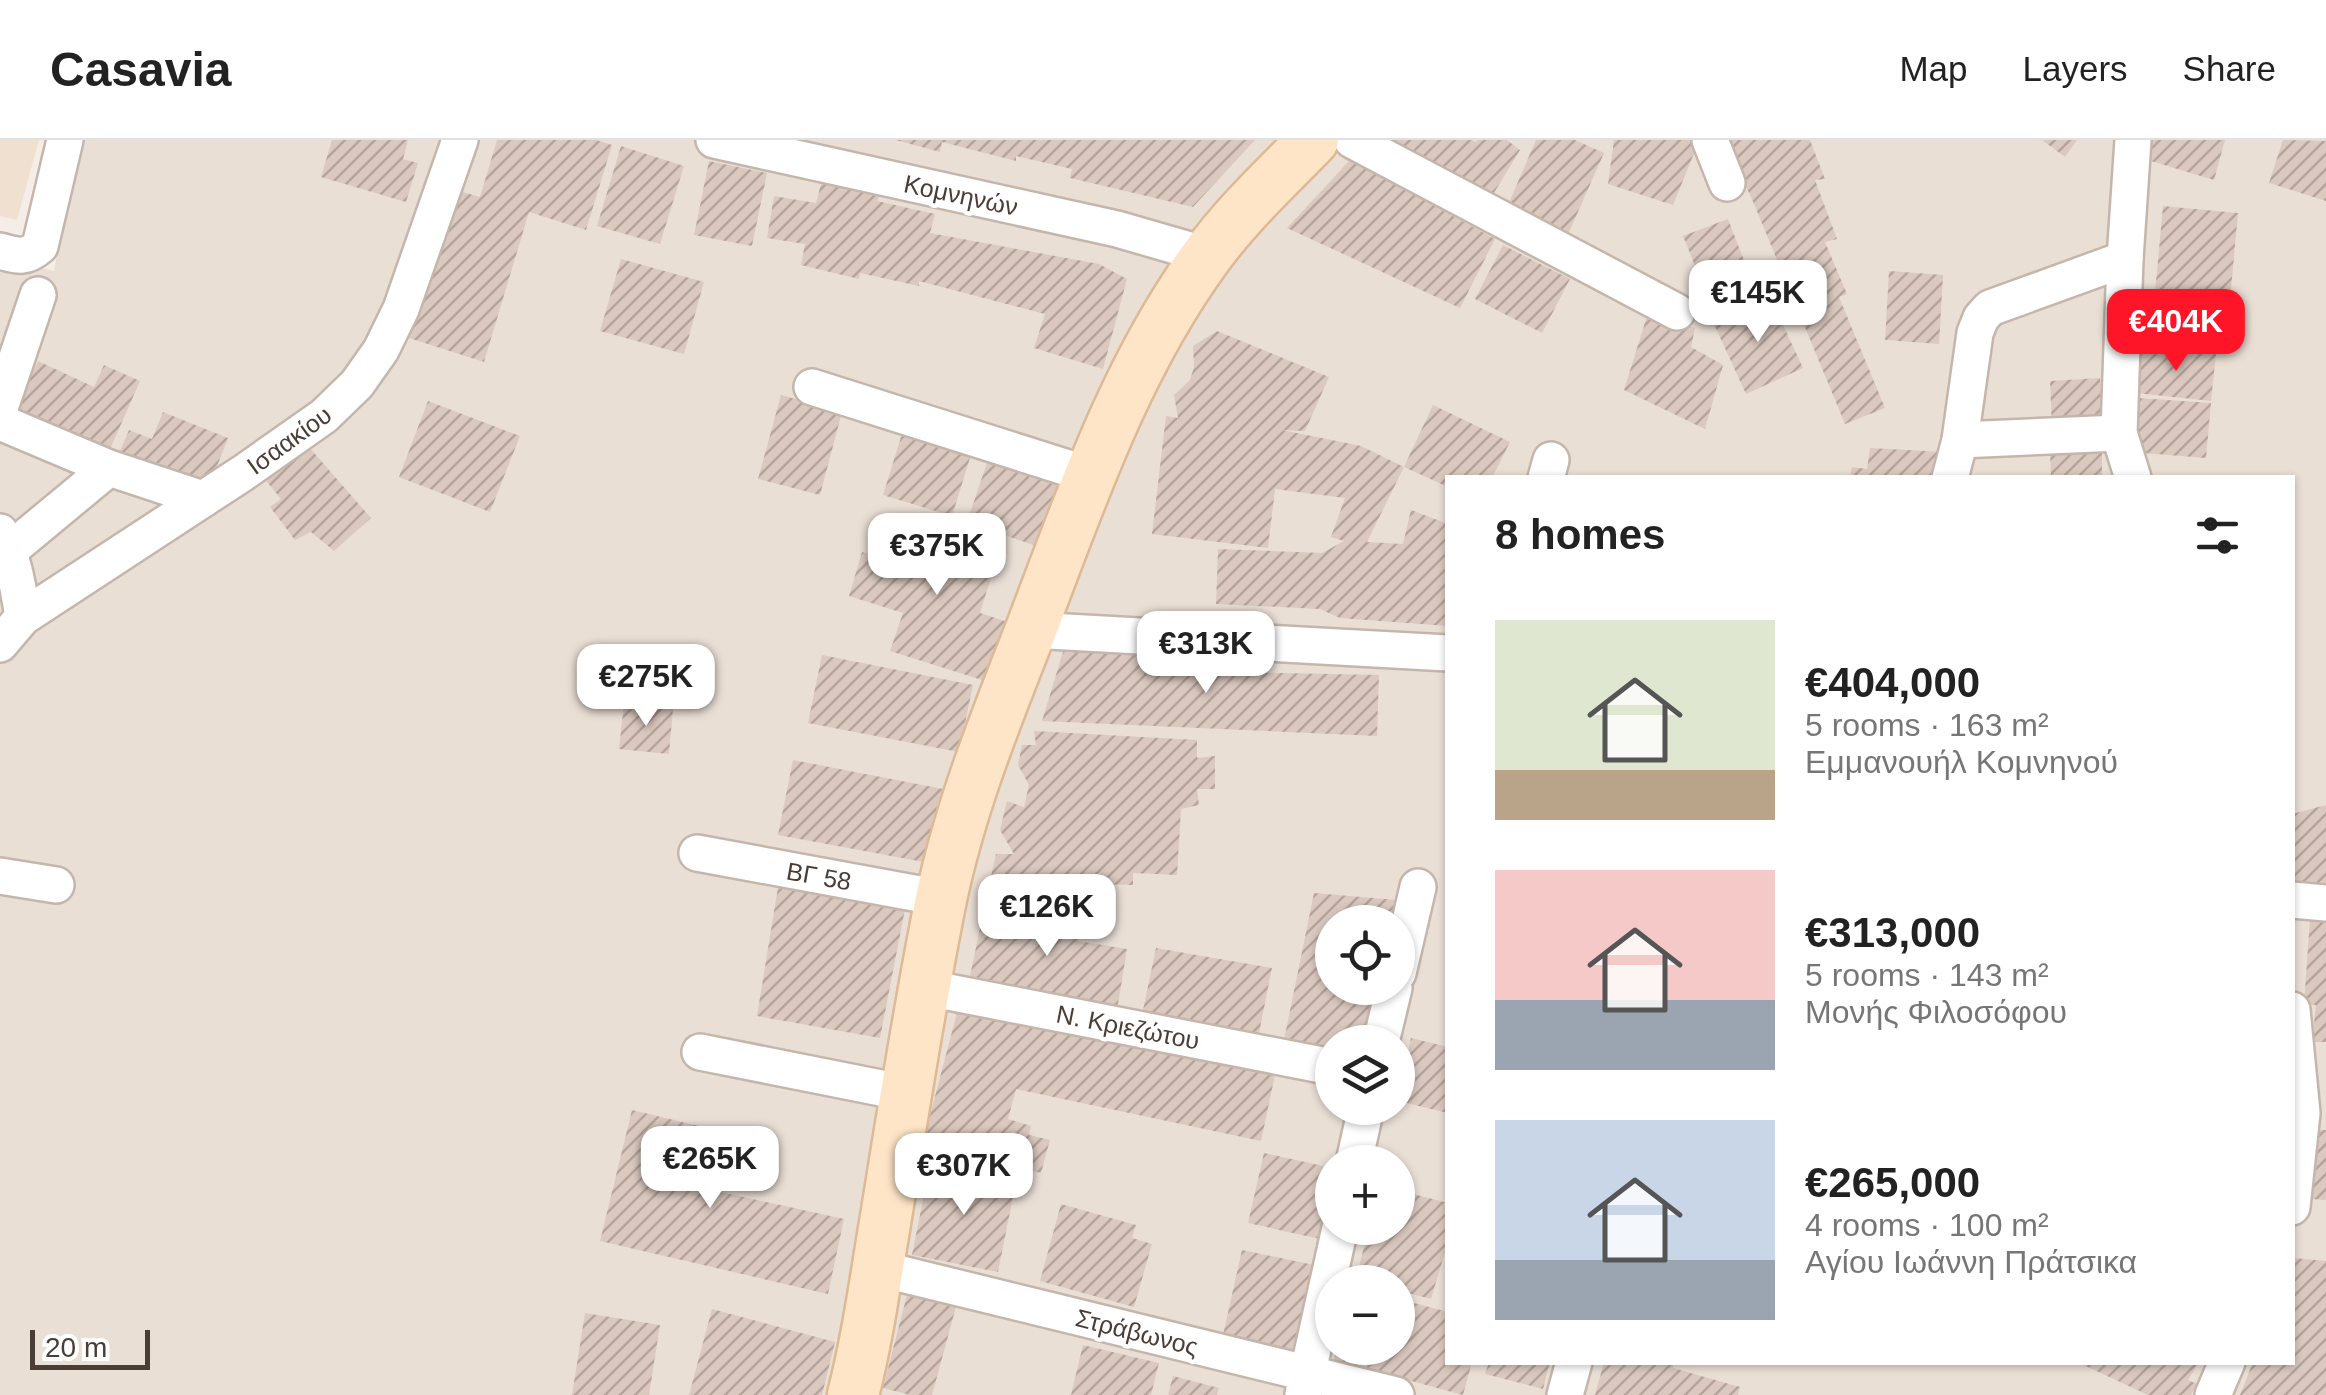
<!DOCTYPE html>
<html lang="en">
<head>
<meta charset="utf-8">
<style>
  body { margin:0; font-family:Helvetica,sans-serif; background:#f2f2f2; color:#222; height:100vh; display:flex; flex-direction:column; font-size:38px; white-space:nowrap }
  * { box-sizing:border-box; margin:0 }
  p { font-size:32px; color:#767676 }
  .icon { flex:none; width:55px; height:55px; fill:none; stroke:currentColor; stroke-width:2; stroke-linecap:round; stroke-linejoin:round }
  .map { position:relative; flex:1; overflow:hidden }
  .details { position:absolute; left:1445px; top:335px; width:850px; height:890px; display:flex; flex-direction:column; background:#fff; border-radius:0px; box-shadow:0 2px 8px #0004 }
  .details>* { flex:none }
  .controls { position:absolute; left:1315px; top:765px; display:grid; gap:20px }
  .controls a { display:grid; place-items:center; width:100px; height:100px; border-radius:50%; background:#fff; box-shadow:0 2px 8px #0004; font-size:50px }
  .scale { position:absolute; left:30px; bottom:25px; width:120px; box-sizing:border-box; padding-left:10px; border:5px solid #4a3d35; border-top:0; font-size:28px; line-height:35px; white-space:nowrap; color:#4a3d35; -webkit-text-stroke:8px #fff; paint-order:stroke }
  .price { position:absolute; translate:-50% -85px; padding:0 22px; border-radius:20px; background:#fff; color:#222; font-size:32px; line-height:65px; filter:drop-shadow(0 2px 5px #0008) }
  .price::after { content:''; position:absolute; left:50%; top:60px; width:30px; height:22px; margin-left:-15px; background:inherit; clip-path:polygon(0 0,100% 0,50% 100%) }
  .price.active { background:#ff1528; color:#fff }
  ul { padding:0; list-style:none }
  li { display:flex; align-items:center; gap:30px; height:250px; padding:0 50px }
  li span { display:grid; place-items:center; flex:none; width:280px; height:200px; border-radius:0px; color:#555 }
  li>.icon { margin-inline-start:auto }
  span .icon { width:120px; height:120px; fill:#fffc; stroke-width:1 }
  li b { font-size:42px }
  h2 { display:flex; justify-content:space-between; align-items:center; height:120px; padding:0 50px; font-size:42px }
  header { display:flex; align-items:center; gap:60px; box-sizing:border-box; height:140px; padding:0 50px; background:#fff; border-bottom:2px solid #e0e0e0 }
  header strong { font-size:48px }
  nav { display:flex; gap:55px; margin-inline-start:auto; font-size:35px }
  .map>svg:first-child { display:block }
</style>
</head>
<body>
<header>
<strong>Casavia</strong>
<nav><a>Map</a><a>Layers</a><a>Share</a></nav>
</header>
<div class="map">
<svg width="2326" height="1255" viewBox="0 0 2326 1255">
  <defs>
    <pattern id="building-hatch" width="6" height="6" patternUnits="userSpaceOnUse" patternTransform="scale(2.5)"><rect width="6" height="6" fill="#dbc9bf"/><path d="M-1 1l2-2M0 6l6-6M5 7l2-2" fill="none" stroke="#b4a49c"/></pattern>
  </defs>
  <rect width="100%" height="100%" fill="#f5eee8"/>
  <path fill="#eadfd5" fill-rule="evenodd" d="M78,0H2326V1255H0V118L54,131ZM1448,338H2292V1222H1448ZM1332,782H1398V848H1332ZM1332,902H1398V968H1332ZM1332,1022H1398V1088H1332ZM1332,1142H1398V1208H1332Z"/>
  <path fill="#f0e0d0" d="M0,0H39L17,80L0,76Z"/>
  <g fill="url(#building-hatch)">
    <path d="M332,0H408L403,19L418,23L406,62L321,37Z"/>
    <path d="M497,0H596L612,5L586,90L529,72L484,222L409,198L459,51L480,57Z"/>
    <path d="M896,0H1255L1193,67L1070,38L1072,29L1016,16V21L942,2L940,12Z"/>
    <path d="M1369,0H1471L1476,2L1478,0H1507L1520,10L1489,61Z"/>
    <path d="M1536,0H1575L1604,13L1566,99L1505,72Z"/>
    <path d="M1614,0H1693L1697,6L1673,65L1608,44Z"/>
    <path d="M1725,0H1810L1825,39L1815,40L1837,99L1825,102L1847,154L1839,157L1885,268L1845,284L1754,64Z"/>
    <path d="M2042,0H2077L2065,17Z"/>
    <path d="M2152,0H2225L2214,40L2151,21Z"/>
    <path d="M2283,0L2326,1V61L2269,43Z"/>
    <path d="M621,6L684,26L660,104L597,86Z"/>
    <path d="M1350,20L1495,99L1460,168L1287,88Z"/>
    <path d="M709,21L767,33L752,106L694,95Z"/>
    <path d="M822,40L880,55L877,61L935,74L930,93L1099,124L1127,139L1103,229L1034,208L1045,174L919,141V146L860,133L859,139L801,125L805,104L767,98L774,56L816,63Z"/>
    <path d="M2163,66L2238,73L2230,160L2155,153Z"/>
    <path d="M1728,79L1752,141L1708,158L1683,96Z"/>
    <path d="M1503,105L1570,139L1542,193L1475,159Z"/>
    <path d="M621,119L704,142L684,214L600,191Z"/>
    <path d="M1889,131L1943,135L1939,204L1885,200Z"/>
    <path d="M1769,155L1803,228L1746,254L1713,182Z"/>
    <path d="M1648,173L1695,188L1691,207L1723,225L1705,289L1624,250Z"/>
    <path d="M1217,191L1329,237L1305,291L1282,290L1361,306L1404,327L1367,402L1403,404L1411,370L1448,384V486L1340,478L1320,469L1216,464L1218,409L1322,413L1344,401L1331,397L1345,358L1275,349L1268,408L1152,394L1166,276L1178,278L1174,255L1190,240L1194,227L1193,206Z"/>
    <path d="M2142,206L2216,214L2211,261L2136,253Z"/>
    <path d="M38,221L94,247L104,225L140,241L107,316L14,274Z"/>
    <path d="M2100,238L2103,285L2052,288L2050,241Z"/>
    <path d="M781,255L842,272L820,355L758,339Z"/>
    <path d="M2137,258L2211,263L2206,318L2143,313L2134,294Z"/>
    <path d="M428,261L520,296L490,372L399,337Z"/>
    <path d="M1433,265L1510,302L1492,338H1448V347L1404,327Z"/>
    <path d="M163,272L228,298L207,352L118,316L129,290L152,299Z"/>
    <path d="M905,284L974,305L952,376L883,355Z"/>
    <path d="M308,306L371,378L334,411L311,392L295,400L270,367L281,359L263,337Z"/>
    <path d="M992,308L1067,333L1042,408L967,382Z"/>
    <path d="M1870,308L1943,312L1936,338H1850L1852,327L1867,329Z"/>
    <path d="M2102,309V338H2051L2050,310Z"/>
    <path d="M890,376L1000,409L980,473L1014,484L995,544L890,511L903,473L849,456L862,412L878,417Z"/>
    <path d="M1066,502L1148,507L1146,530L1379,535L1377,596L1042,581Z"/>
    <path d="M822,515L973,545L959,612L808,583Z"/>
    <path d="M624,564L673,569L669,614L619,609Z"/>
    <path d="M1034,591L1197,600V618L1215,616V649H1197L1199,665L1181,669L1177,735L1133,733V745L990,741L996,714H1014L1000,690L1007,661L1024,667L1029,645L1018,625L1022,605H1036Z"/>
    <path d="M793,620L943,649L929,723L778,695Z"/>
    <path d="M2326,665V749L2292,748V674Z"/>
    <path d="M780,735L907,759L880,898L757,876Z"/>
    <path d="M1314,753L1397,760L1392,782H1332V848H1378L1366,902H1332V912L1284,900Z"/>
    <path d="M984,769L1082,777L1078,801L1127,809L1117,870L969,841Z"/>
    <path d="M2310,779L2326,781V902H2312L2316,865L2304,864Z"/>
    <path d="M1156,808L1272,828L1258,898L1142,875Z"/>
    <path d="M958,869L1275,935L1261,1001L1016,949L1008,979L1031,986L1029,995L1050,1000L1041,1033L923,1002Z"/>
    <path d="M1411,898L1448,907V973L1398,961Z"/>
    <path d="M632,970L724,992L707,1049L844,1079L828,1154L600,1101Z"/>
    <path d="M2316,990H2326V1060L2312,1059Z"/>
    <path d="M1264,1013L1332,1028V1043L1320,1099L1248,1083Z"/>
    <path d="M930,1025L1016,1042L998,1132L912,1115Z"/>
    <path d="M1398,1050L1448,1063V1102L1431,1159L1408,1153L1399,1188L1398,1142H1355L1369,1088H1398Z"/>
    <path d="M1061,1064L1136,1085L1132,1098L1152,1104L1134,1167L1040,1141Z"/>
    <path d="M1242,1110L1314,1125L1295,1211L1223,1195Z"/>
    <path d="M2294,1118L2326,1121V1255H2240L2253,1222H2292Z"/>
    <path d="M907,1155L956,1167L932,1255H910L883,1248Z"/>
    <path d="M1414,1163L1448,1172V1222H1472L1463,1255L1334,1220L1337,1208H1398V1191L1406,1193Z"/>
    <path d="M712,1169L835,1202L822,1255H689Z"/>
    <path d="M585,1173L660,1185L649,1255H572Z"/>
    <path d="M1083,1205L1159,1223L1151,1255H1071Z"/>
    <path d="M1489,1222H1550L1543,1249L1485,1234Z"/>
    <path d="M1604,1222H1674L1673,1228L1740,1247L1738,1255H1595Z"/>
    <path d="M2077,1222H2199L2188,1240L2197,1244L2191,1255H2148Z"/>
    <path d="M1173,1236L1219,1248L1217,1255H1168Z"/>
  </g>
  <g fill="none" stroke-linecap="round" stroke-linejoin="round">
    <g stroke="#c5b6ac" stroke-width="40">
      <g id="minor">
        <path d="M714,0L1117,89L1207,115"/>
        <path d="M1352,0L1677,172"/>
        <path d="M1710,0L1727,43"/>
        <path d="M2133,0L2125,119L2119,293L2133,338"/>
        <path d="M0,111C18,116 25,119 40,106L65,0"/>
        <path d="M812,247L1090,335"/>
        <path d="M0,268L38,155"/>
        <path d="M0,282L109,328L203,359"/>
        <path d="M1960,300L2119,293"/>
        <path d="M1546,338L1551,320"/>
        <path d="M1950,338L1960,300L1975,193L1981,178L1990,168L2125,119"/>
        <path d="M0,392C14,419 18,447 23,477"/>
        <path d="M10,410L109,328"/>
        <path d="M1030,490L1448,513"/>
        <path d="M0,504L23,477L243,333L324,276L357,244L381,210L401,169L460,0"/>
        <path d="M697,713L941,758"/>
        <path d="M0,736L56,745"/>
        <path d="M2292,760L2326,763"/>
        <path d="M1398,833L1418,747"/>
        <path d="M923,847L1332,927"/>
        <path d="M2292,870L2302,973L2292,1067"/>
        <path d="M1381,902L1394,848"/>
        <path d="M700,912L906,953"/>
        <path d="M1354,1022L1366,968"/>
        <path d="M877,1128L1396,1255"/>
        <path d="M1303,1254L1340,1088"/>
        <path d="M1565,1255L1574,1222"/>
        <path d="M2213,1255L2227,1222"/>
      </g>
    </g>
    <g stroke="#ddb995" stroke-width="55">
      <path id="secondary" d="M853,1255C868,1197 876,1136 886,1077C903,972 919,868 940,764C959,670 995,581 1030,492C1079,364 1124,229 1206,117C1237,74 1276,38 1313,0"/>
    </g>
    <use href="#minor" stroke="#fff" stroke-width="35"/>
    <use href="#secondary" stroke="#ffe5c8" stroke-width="50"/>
  </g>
  <g text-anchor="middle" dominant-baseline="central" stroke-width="9" stroke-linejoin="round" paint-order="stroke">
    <g font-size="25" fill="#4a3d35" stroke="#fff">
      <text transform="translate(961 55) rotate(12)">Κομνηνών</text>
      <text transform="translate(289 300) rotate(-36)">Ισαακίου</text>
      <text transform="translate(819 736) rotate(10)">ΒΓ 58</text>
      <text transform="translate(1128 887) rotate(11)">Ν. Κριεζώτου</text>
      <text transform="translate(1137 1192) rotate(14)">Στράβωνος</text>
    </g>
  </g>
</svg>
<div class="controls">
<a><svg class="icon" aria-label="locate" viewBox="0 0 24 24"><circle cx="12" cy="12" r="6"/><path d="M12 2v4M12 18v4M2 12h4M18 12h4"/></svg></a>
<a><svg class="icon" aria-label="layers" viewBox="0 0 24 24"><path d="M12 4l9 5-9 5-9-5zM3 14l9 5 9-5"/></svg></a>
<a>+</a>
<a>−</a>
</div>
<div class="scale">20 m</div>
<b class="price" style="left:1758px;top:205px">€145K</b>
<b class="price active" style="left:2176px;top:234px">€404K</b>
<b class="price" style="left:937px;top:458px">€375K</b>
<b class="price" style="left:1206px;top:556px">€313K</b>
<b class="price" style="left:646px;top:589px">€275K</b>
<b class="price" style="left:1047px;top:819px">€126K</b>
<b class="price" style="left:710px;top:1071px">€265K</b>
<b class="price" style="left:964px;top:1078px">€307K</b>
<section class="details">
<h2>8 homes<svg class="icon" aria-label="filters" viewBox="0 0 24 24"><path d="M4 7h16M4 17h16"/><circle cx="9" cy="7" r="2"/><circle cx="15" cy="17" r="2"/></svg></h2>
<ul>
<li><span style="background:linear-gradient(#dfe7d0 75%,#b9a48a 0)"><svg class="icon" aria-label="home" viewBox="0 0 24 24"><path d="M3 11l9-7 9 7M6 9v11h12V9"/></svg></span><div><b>€404,000</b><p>5 rooms · 163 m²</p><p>Εμμανουήλ Κομνηνού</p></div></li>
<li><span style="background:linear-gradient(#f6c9c9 65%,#9aa5b1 0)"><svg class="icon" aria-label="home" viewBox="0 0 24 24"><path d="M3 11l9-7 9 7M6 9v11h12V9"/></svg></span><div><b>€313,000</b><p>5 rooms · 143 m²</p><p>Μονής Φιλοσόφου</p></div></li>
<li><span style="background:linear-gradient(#c9d6e8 70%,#9aa5b1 0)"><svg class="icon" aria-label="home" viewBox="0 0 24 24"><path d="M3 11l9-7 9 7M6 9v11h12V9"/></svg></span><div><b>€265,000</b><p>4 rooms · 100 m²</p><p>Αγίου Ιωάννη Πράτσικα</p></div></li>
</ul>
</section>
</div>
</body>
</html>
